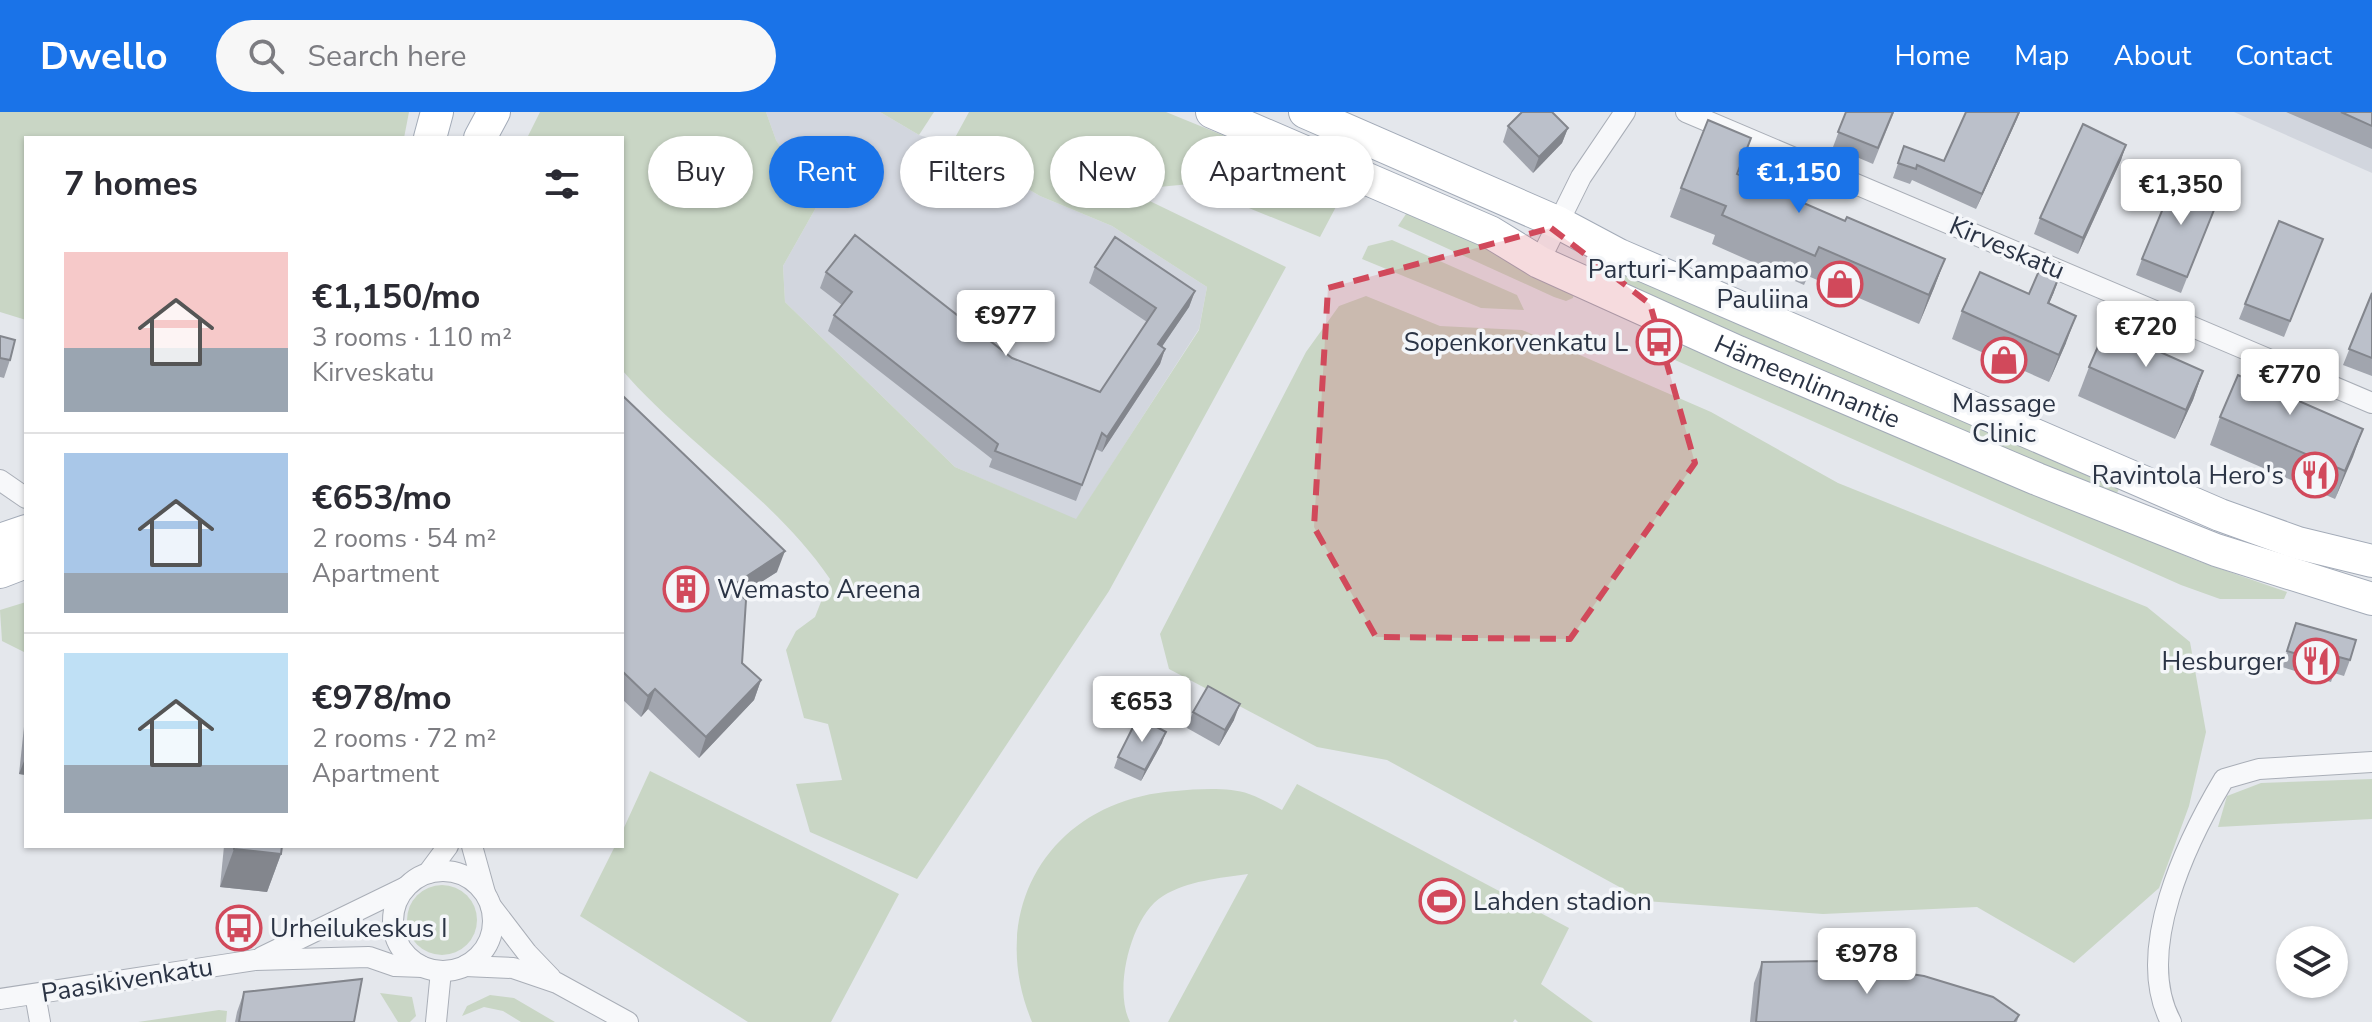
<!DOCTYPE html>
<html lang="en">
<head>
<meta charset="utf-8">
<style>
  body { margin:0; font-family:"Nunito Sans",sans-serif; background:#f7f7f7; color:#2b2b33; height:100vh; display:flex; flex-direction:column; font-size:30px; white-space:nowrap }
  * { box-sizing:border-box; margin:0 }
  p { font-size:26px; color:#7c7c81 }
  .icon { flex:none; width:44px; height:44px; fill:none; stroke:currentColor; stroke-width:2; stroke-linecap:round; stroke-linejoin:round }
  .map { position:relative; flex:1; overflow:hidden }
  .drawer { position:absolute; left:24px; top:24px; width:600px; height:712px; display:flex; flex-direction:column; background:#fff; border-radius:0px; box-shadow:0 2px 6px #0004 }
  .drawer>* { flex:none }
  .hud { position:absolute; left:648px; top:24px; width:760px; height:72px; display:flex; gap:16px }
  .fabs { position:absolute; left:2276px; top:814px; display:grid; gap:16px }
  .fabs a { display:grid; place-items:center; width:72px; height:72px; border-radius:50%; background:#fff; box-shadow:0 2px 6px #0004; font-size:40px }
  .price { position:absolute; translate:-50% -68px; padding:0 18px; border-radius:8px; background:#fff; color:#222; font-size:26px; line-height:52px; filter:drop-shadow(0 2px 4px #0008) }
  .price::after { content:''; position:absolute; left:50%; top:48px; width:24px; height:18px; margin-left:-12px; background:inherit; clip-path:polygon(0 0,100% 0,50% 100%) }
  .price.selected { background:#1a73e8; color:#fff }
  ul { padding:0; list-style:none }
  li { display:flex; align-items:center; gap:24px; height:200px; padding:0 40px }
  li+li { border-top:2px solid #e1e1e2 }
  li span { display:grid; place-items:center; flex:none; width:224px; height:160px; border-radius:0px; color:#555 }
  li>.icon { margin-inline-start:auto }
  span .icon { width:96px; height:96px; fill:#fffc; stroke-width:1 }
  li b { font-size:34px }
  h2 { display:flex; justify-content:space-between; align-items:center; height:96px; padding:0 40px; font-size:34px }
  .tag { padding:0 28px; border-radius:36px; background:#fff; box-shadow:0 2px 6px #0004; font-size:28px; line-height:72px }
  .tag.selected { background:#1a73e8; color:#fff }
  header { display:flex; align-items:center; gap:48px; box-sizing:border-box; height:112px; padding:0 40px; background:#1a73e8; color:#fff }
  header strong { font-size:38px }
  nav { display:flex; gap:44px; margin-inline-start:auto; font-size:28px }
  .search { width:560px; height:72px; background:#f7f7f7; display:flex; align-items:center; gap:20px; box-sizing:border-box; padding:0 28px; border-radius:44px; color:#7c7c81; font-size:30px }
  .map>svg:first-child { display:block }
</style>
</head>
<body>
<header>
<strong>Dwello</strong>
<div class="search"><svg class="icon" aria-label="search" viewBox="0 0 24 24"><circle cx="10" cy="10" r="6"/><path d="M15 15l6 6"/></svg>Search here</div>
<nav><a>Home</a><a>Map</a><a>About</a><a>Contact</a></nav>
</header>
<div class="map">
<svg width="2372" height="910" viewBox="0 0 2372 910">
  <rect width="100%" height="100%" fill="#e4e7ec"/>
  <g fill="#d2d6de">
    <path d="M766,0H880L919,23L951,33L1040,84L1112,114L1207,175L1199,217L1076,408L955,355L785,190L783,154L818,92L776,28Z"/>
    <path d="M2234,0H2372V61Z"/>
  </g>
  <g fill="#c9d6c5">
    <path d="M0,0H409L404,26H26V208L0,200Z"/>
    <path d="M540,0H766L776,28L818,92L783,154L785,190L955,355L1076,407L1199,218L1207,175L1112,114L1040,84L951,33L969,0H1166L1347,74L1320,125L1190,72L1127,78L1286,155L1109,479L917,767L810,720L796,672L842,668L828,612L804,606L786,538L796,519L815,505L830,467C775,386 686,332 622,258V26H527Z"/>
    <path d="M880,0H934L919,23Z"/>
    <path d="M1410,96L1574,180L1573,186L1566,189L1554,185L1398,114Z"/>
    <path d="M1392,128L1517,183L1524,198L1481,196L1362,147L1368,134Z"/>
    <path d="M1609,156L2120,375L2117,381L2058,362L1604,167Z"/>
    <path d="M1366,184L1440,214L1522,218L1711,300L1838,371L2147,495L2190,530L2206,620L2189,694L2159,776L2074,851L1977,795L1823,802L1645,789L1387,648L1317,635L1169,557L1160,522L1306,240L1339,194Z"/>
    <path d="M1684,234L1719,243L2195,448L2287,480L2284,487H2220L2181,473L1675,248Z"/>
    <path d="M26,490V541L2,529L0,498Z"/>
    <path d="M650,659L899,782L831,910H748L580,804L615,734H622V720Z"/>
    <path d="M2372,667V707L2218,715L2227,684L2261,671Z"/>
    <path d="M1297,672L1569,816L1541,872L1593,910H1518L1515,907L1513,910H1168L1248,762C1220,766 1187,769 1163,784C1131,803 1113,878 1130,910H1032C984,795 1053,687 1176,679C1198,677 1229,675 1249,682C1261,686 1272,693 1282,698Z"/>
    <circle cx="442" cy="808" r="35"/>
    <path d="M380,881L412,885L416,904L410,910H398Z"/>
    <path d="M490,883L514,886L555,910H521L503,899L484,895L462,904L467,894Z"/>
    <path d="M219,898L227,899L226,910H138Z"/>
  </g>
  <g fill="none" stroke-linecap="round" stroke-linejoin="round">
    <g stroke="#a9aeb7" stroke-width="22">
      <g id="minor">
        <path d="M1686,0L2372,291"/>
        <path d="M1539,150L1581,65L1625,0"/>
        <path d="M0,368L26,386"/>
        <path d="M472,734L485,781"/>
        <circle cx="443" cy="809" r="50"/>
        <path d="M428,761L448,734"/>
        <path d="M491,794L527,841L551,866"/>
        <path d="M262,845L406,775"/>
        <path d="M465,854L513,856L557,871L628,910"/>
        <path d="M35,882L40,910"/>
        <path d="M0,887L255,848L369,845L395,854L423,855"/>
        <path d="M436,910L441,859"/>
        <path d="M2171,910C2133,839 2187,729 2224,667L2259,657L2372,650"/>
      </g>
    </g>
    <g stroke="#a3abb8" stroke-width="34">
      <g id="primary">
        <path id="s1" d="M1212,0L1490,120L1539,150L1738,240L2037,367L2216,438L2372,487"/>
        <path d="M1305,0L1559,111L1619,143L2220,403L2298,431L2372,449"/>
        <path d="M430,26L437,0"/>
        <path d="M480,26L494,0"/>
        <path d="M0,428L26,419"/>
        <path d="M0,460L26,450"/>
      </g>
    </g>
    <use href="#minor" stroke="#f7f8fa" stroke-width="20"/>
    <use href="#primary" stroke="#fff" stroke-width="32"/>
  </g>
  <g fill="#a1a5ae">
    <path d="M1846,0H1894L1873,52L1833,35Z"/>
    <path d="M2286,0H2372V37Z"/>
    <path d="M2018,5L1976,97L1912,68L1910,72L1893,66L1904,34L1944,49Z"/>
    <path d="M1508,14L1568,16L1562,31L1533,61L1503,30Z"/>
    <path d="M2126,33L2121,48L2078,142L2034,122L2040,106Z"/>
    <path d="M1811,74L1803,90L1787,81L1789,76Z"/>
    <path d="M1681,76L1845,109L1945,147L1934,176L1919,212L1808,164L1804,173L1712,132L1715,123L1670,105Z"/>
    <path d="M2220,83L2181,181L2136,163L2142,147Z"/>
    <path d="M2323,127L2284,225L2239,207L2245,192Z"/>
    <path d="M1095,155L1195,179L1189,195L1162,234L1165,237L1160,252L1102,340L1096,337L1076,389L989,355L992,347L828,219L834,203L842,193L820,176L826,160L1012,246L1100,280L1147,210L1089,171Z"/>
    <path d="M2054,180L2049,191L2066,231L2049,270L1952,227L1962,199L2029,182Z"/>
    <path d="M2372,181V264L2343,253Z"/>
    <path d="M0,224L10,248L4,266L0,265Z"/>
    <path d="M2089,255L2203,259L2193,288L2175,327L2078,284Z"/>
    <path d="M2263,274L2288,277L2285,283L2363,317L2335,387L2210,333L2220,305Z"/>
    <path d="M622,288L777,460L741,483L742,551L761,568L754,588L699,646L648,597L641,605L622,587Z"/>
    <path d="M2296,511L2350,548L2344,564L2334,561L2331,570L2282,555Z"/>
    <path d="M1193,600L1234,608L1219,634L1187,616Z"/>
    <path d="M26,609V663L19,662L24,615Z"/>
    <path d="M1162,631L1141,669L1114,656L1118,645Z"/>
    <path d="M224,734H282L281,742L267,780L220,775Z"/>
    <path d="M1762,850L2019,903L2017,910H1750L1754,871Z"/>
    <path d="M244,880L354,910H235L237,900Z"/>
  </g>
  <g fill="#83868d">
    <path d="M2019,0H2020L1976,97L1982,82Z"/>
    <path d="M1568,16L1562,31L1533,61L1539,45Z"/>
    <path d="M2126,33L2121,48L2078,142L2083,126Z"/>
    <path d="M1945,147L1934,176L1919,212L1929,183Z"/>
    <path d="M2064,153L2054,180L2038,218L2048,191Z"/>
    <path d="M1195,179L1189,195L1153,248L1158,232Z"/>
    <path d="M2076,204L2066,231L2049,270L2059,243Z"/>
    <path d="M1165,237L1160,252L1102,340L1107,325Z"/>
    <path d="M2298,249L2288,277L2272,310L2283,282Z"/>
    <path d="M2203,259L2193,288L2175,327L2186,298Z"/>
    <path d="M2363,317L2353,345L2335,387L2345,359Z"/>
    <path d="M785,439L777,460L724,494L732,474Z"/>
    <path d="M761,568L754,588L699,646L706,625Z"/>
    <path d="M655,577L648,597L641,605L648,584Z"/>
    <path d="M1240,592L1234,608L1219,634L1225,618Z"/>
    <path d="M1166,620L1162,631L1141,669L1145,658Z"/>
    <path d="M26,644V663L19,662Z"/>
    <path d="M234,737L281,742L267,780L220,775Z"/>
  </g>
  <g fill="#bbc0ca" stroke="#83868d" stroke-width="2">
    <path d="M1522,0H1552L1568,16L1539,45L1508,14Z"/>
    <path d="M1846,0H1893L1878,36L1838,20Z"/>
    <path d="M1966,0H2019L1982,82L1917,53L1916,57L1898,51L1904,34L1944,49Z"/>
    <path d="M2341,0H2372V14Z"/>
    <path d="M1708,8L1751,26L1737,62L1845,109L1847,105L1945,147L1929,183L1819,135L1815,144L1722,103L1726,94L1681,76Z"/>
    <path d="M2083,12L2126,33L2083,126L2040,106Z"/>
    <path d="M1797,61L1813,69L1805,84L1789,76Z"/>
    <path d="M2176,65L2220,83L2187,165L2142,147Z"/>
    <path d="M2279,109L2323,127L2290,209L2245,192Z"/>
    <path d="M855,123L1012,246L1100,280L1156,196L1095,155L1115,125L1195,179L1158,232L1165,237L1107,325L1102,321L1082,373L995,339L998,332L834,203L852,180L826,160Z"/>
    <path d="M2045,145L2064,153L2048,191L2076,204L2059,243L1962,199L1980,160L2029,182Z"/>
    <path d="M2372,181V246L2349,237Z"/>
    <path d="M2106,216L2203,259L2186,298L2089,255Z"/>
    <path d="M0,224L15,228L10,248L0,246Z"/>
    <path d="M2279,240L2298,249L2283,282L2363,317L2345,359L2220,305L2238,263L2263,274Z"/>
    <path d="M624,285L785,439L732,474L746,488L742,551L761,568L706,625L655,577L648,584L622,559V288Z"/>
    <path d="M2296,511L2356,528L2350,548L2339,545L2337,554L2287,539Z"/>
    <path d="M1208,574L1240,592L1225,618L1193,600Z"/>
    <path d="M1138,605L1166,620L1145,658L1118,645Z"/>
    <path d="M234,734H282L281,742L234,737Z"/>
    <path d="M1828,849L1924,864L1993,885L2019,903L2014,910H1756L1762,850Z"/>
    <path d="M362,867L354,910H239L244,880Z"/>
  </g>
  <path fill="#d1495b" fill-opacity="0.2" stroke="#d1495b" stroke-width="6" stroke-dasharray="16 10" stroke-linejoin="round" d="M1551,116L1650,192L1695,351L1570,527L1376,525L1314,415L1328,176Z"/>
  <defs>
    <g id="shop-ring" transform="scale(2.3)"><circle r="9.5" fill="#f4f6f9" stroke="#d1495b" stroke-width="1.5"/><path d="M-5-2.5h2.3a2.7 3.5 0 0 1 5.4 0H5L5.5 6h-11ZM-1.5-2.5h3a1.5 2.3 0 0 0-3 0Z" fill="#d1495b"/></g>
    <g id="bus-ring" transform="scale(2.3)"><circle r="9.5" fill="#f4f6f9" stroke="#d1495b" stroke-width="1.5"/><path d="M-5-6H5V4H4V6H2V4H-2V6H-4V4H-5ZM-3.5-4V0h7V-4ZM-3.5 1.2v1.5H-2V1.2ZM2 1.2v1.5H3.5V1.2Z" fill="#d1495b"/></g>
    <g id="restaurant-ring" transform="scale(2.3)"><circle r="9.5" fill="#f4f6f9" stroke="#d1495b" stroke-width="1.5"/><path d="M-5-6h1v4h1v-4h1v4h1v-4h1v5L-1.5 .5V6h-2V.5L-5-1ZM5-6V6H3V1.5H1.5Q1.5-4 5-6Z" fill="#d1495b"/></g>
    <g id="building-ring" transform="scale(2.3)"><circle r="9.5" fill="#f4f6f9" stroke="#d1495b" stroke-width="1.5"/><path d="M-4-6H4V6H1V3H-1V6H-4ZM-2.5-4.3h1.7v1.8h-1.7ZM.8-4.3h1.7v1.8H.8ZM-2.5-1h1.7V.8h-1.7ZM.8-1h1.7V.8H.8Z" fill="#d1495b"/></g>
    <g id="stadium-ring" transform="scale(2.3)"><circle r="9.5" fill="#f4f6f9" stroke="#d1495b" stroke-width="1.5"/><path d="M0-5a6.5 5 0 1 0 0 10a6.5 5 0 1 0 0-10ZM-3.5-1.8h7v3.6h-7Z" fill="#d1495b"/></g>
  </defs>
  <g fill-rule="evenodd">
    <use href="#shop-ring" x="1840" y="172"/>
    <use href="#bus-ring" x="1659" y="230"/>
    <use href="#shop-ring" x="2004" y="248"/>
    <use href="#restaurant-ring" x="2315" y="363"/>
    <use href="#building-ring" x="686" y="477"/>
    <use href="#restaurant-ring" x="2316" y="549"/>
    <use href="#stadium-ring" x="1442" y="789"/>
    <use href="#bus-ring" x="239" y="816"/>
  </g>
  <g text-anchor="middle" dominant-baseline="central" stroke-width="7" stroke-linejoin="round" paint-order="stroke">
    <g font-size="26" fill="#2b3445" stroke="#f4f6f9">
      <text transform="translate(2007 136) rotate(23)">Kirveskatu</text>
      <text stroke="none"><textPath href="#s1" startOffset="654">Hämeenlinnantie</textPath></text>
      <text transform="translate(127 868) rotate(-9)">Paasikivenkatu</text>
    </g>
    <g font-size="26" fill="#2b3445" stroke="#f4f6f9" text-anchor="end">
      <text x="1809" y="157">Parturi-Kampaamo<tspan x="1809" dy="30">Pauliina</tspan></text>
      <text x="1628" y="230">Sopenkorvenkatu L</text>
      <text x="2004" y="291" text-anchor="middle">Massage<tspan x="2004" dy="30">Clinic</tspan></text>
      <text x="2284" y="363">Ravintola Hero's</text>
      <text x="717" y="477" text-anchor="start">Wemasto Areena</text>
      <text x="2285" y="549">Hesburger</text>
      <text x="1473" y="789" text-anchor="start">Lahden stadion</text>
      <text x="270" y="816" text-anchor="start">Urheilukeskus I</text>
    </g>
  </g>
</svg>
<div class="fabs">
<a><svg class="icon" aria-label="layers" viewBox="0 0 24 24"><path d="M12 4l9 5-9 5-9-5zM3 14l9 5 9-5"/></svg></a>
</div>
<b class="price selected" style="left:1799px;top:103px">€1,150</b>
<b class="price" style="left:2181px;top:115px">€1,350</b>
<b class="price" style="left:1006px;top:246px">€977</b>
<b class="price" style="left:2146px;top:257px">€720</b>
<b class="price" style="left:2290px;top:305px">€770</b>
<b class="price" style="left:1142px;top:632px">€653</b>
<b class="price" style="left:1867px;top:884px">€978</b>
<div class="hud">
<a class="tag">Buy</a>
<a class="tag selected">Rent</a>
<a class="tag">Filters</a>
<a class="tag">New</a>
<a class="tag">Apartment</a>
</div>
<section class="drawer">
<h2>7 homes<svg class="icon" aria-label="filters" viewBox="0 0 24 24"><path d="M4 7h16M4 17h16"/><circle cx="9" cy="7" r="2"/><circle cx="15" cy="17" r="2"/></svg></h2>
<ul>
<li><span style="background:linear-gradient(#f6c9c9 60%,#9aa5b1 0)"><svg class="icon" aria-label="home" viewBox="0 0 24 24"><path d="M3 11l9-7 9 7M6 9v11h12V9"/></svg></span><div><b>€1,150/mo</b><p>3 rooms · 110 m²</p><p>Kirveskatu</p></div></li>
<li><span style="background:linear-gradient(#a9c7e8 75%,#9aa5b1 0)"><svg class="icon" aria-label="home" viewBox="0 0 24 24"><path d="M3 11l9-7 9 7M6 9v11h12V9"/></svg></span><div><b>€653/mo</b><p>2 rooms · 54 m²</p><p>Apartment</p></div></li>
<li><span style="background:linear-gradient(#bfe0f5 70%,#9aa5b1 0)"><svg class="icon" aria-label="home" viewBox="0 0 24 24"><path d="M3 11l9-7 9 7M6 9v11h12V9"/></svg></span><div><b>€978/mo</b><p>2 rooms · 72 m²</p><p>Apartment</p></div></li>
</ul>
</section>
</div>
</body>
</html>
